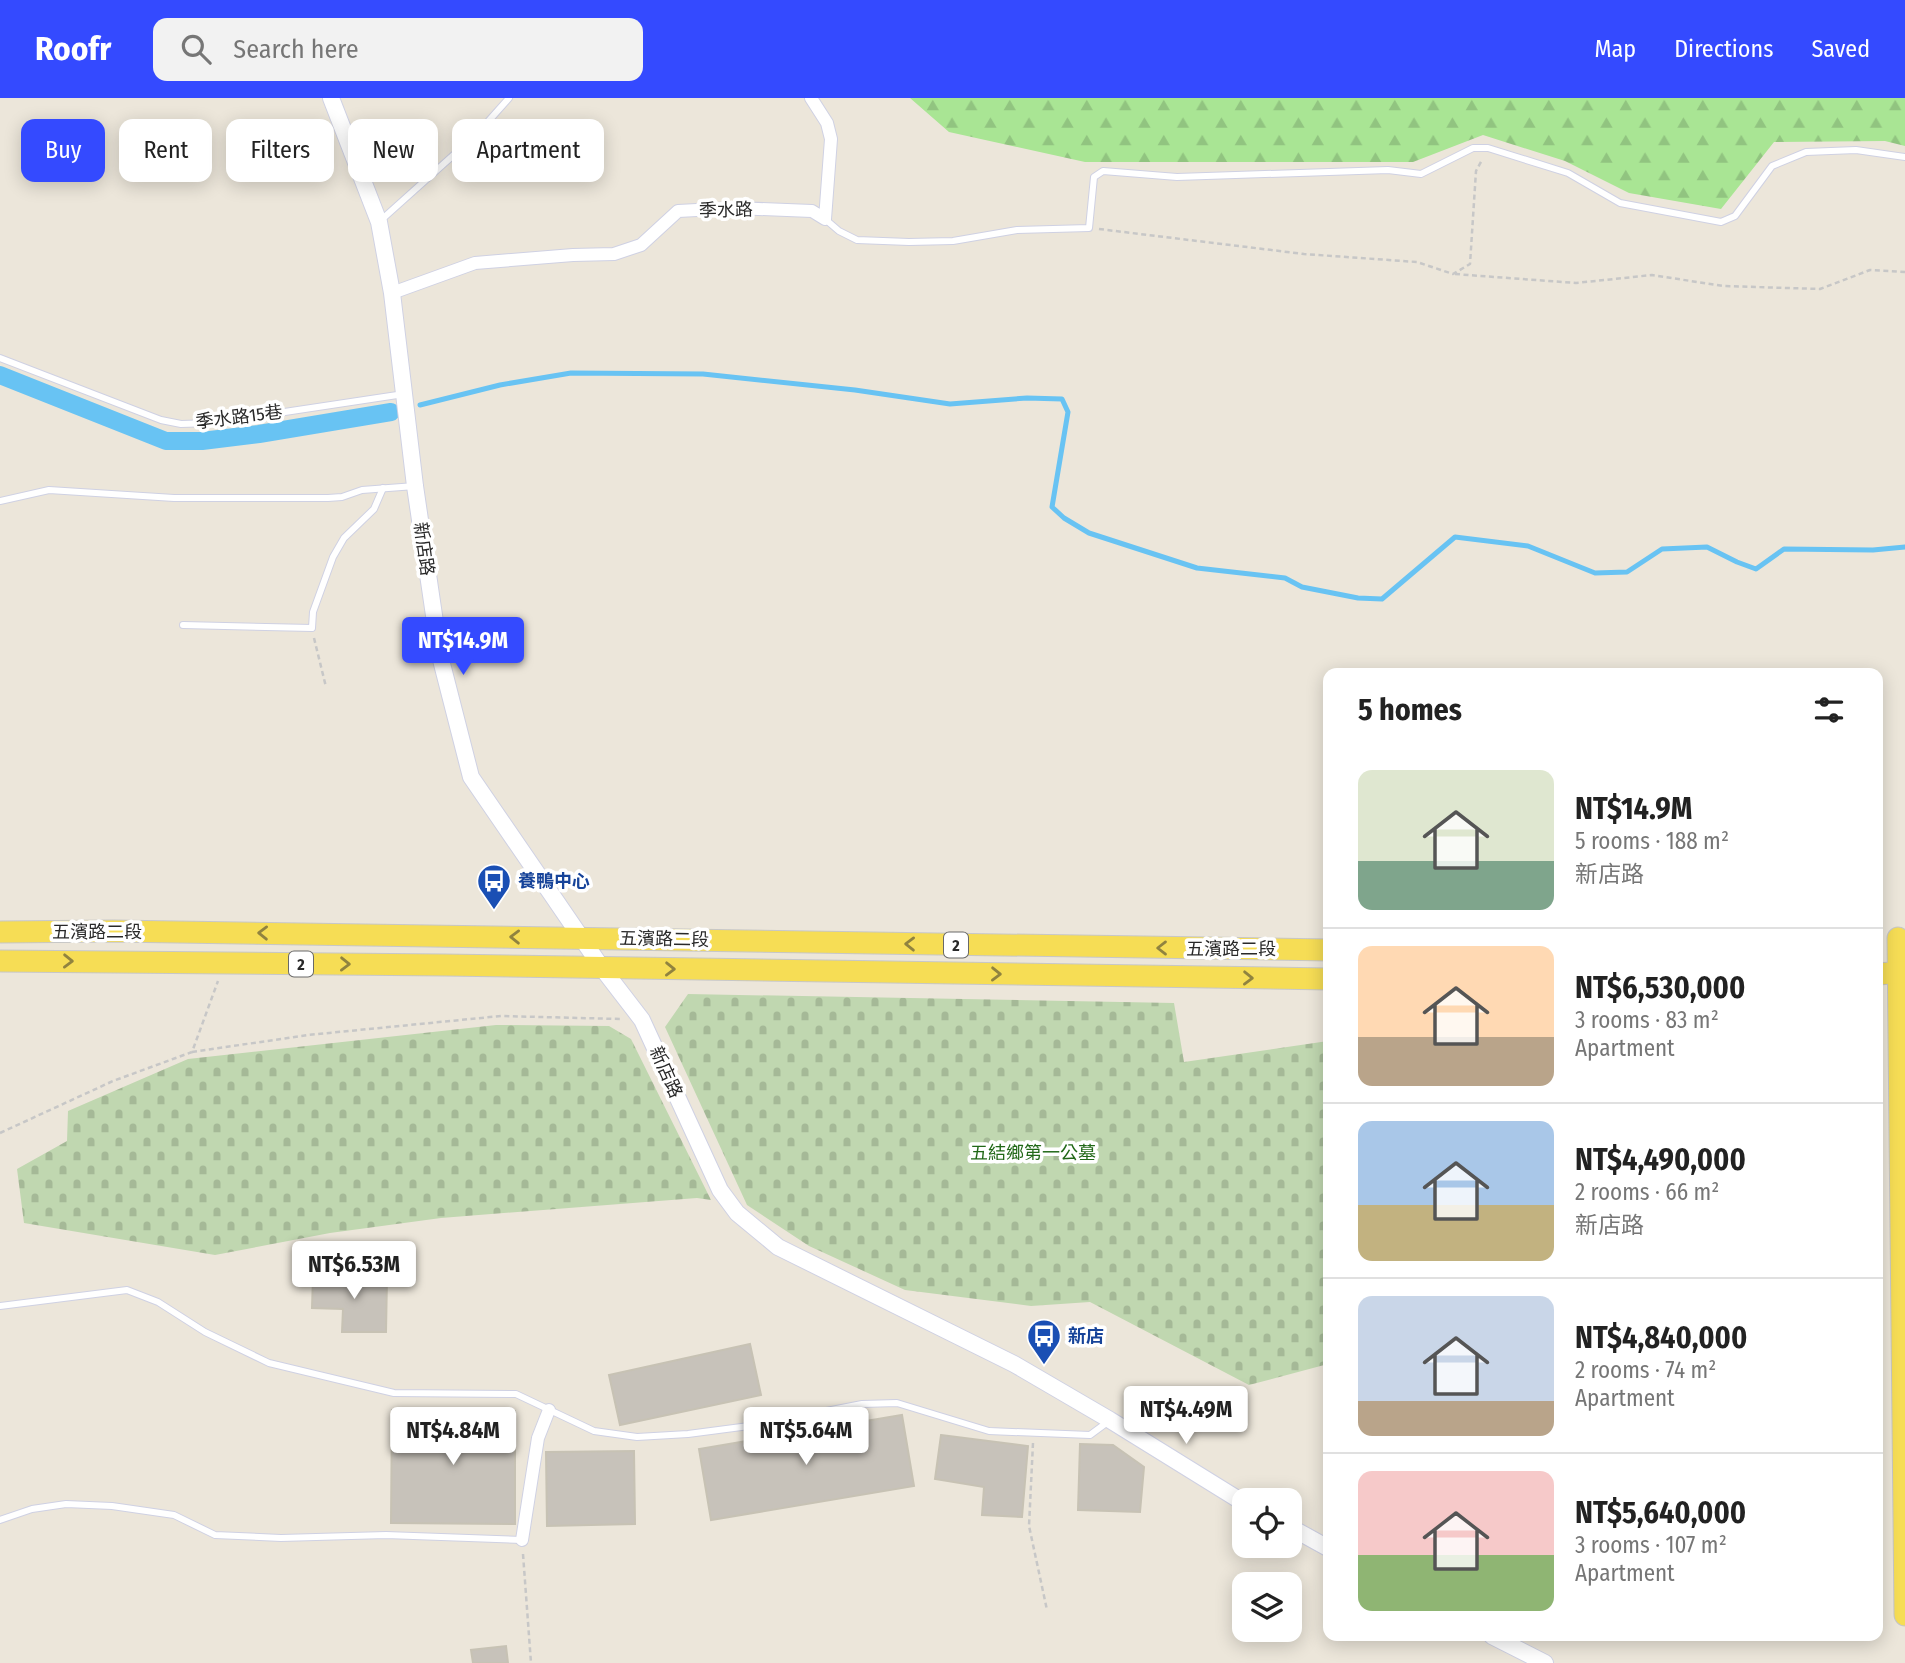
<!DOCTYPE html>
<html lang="en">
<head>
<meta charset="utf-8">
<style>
  body { margin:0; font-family:"Fira Sans Condensed","Noto Sans TC",sans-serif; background:#f2f2f2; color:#222; height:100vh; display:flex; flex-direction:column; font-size:26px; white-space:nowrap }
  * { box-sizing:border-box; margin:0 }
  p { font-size:23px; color:#767676 }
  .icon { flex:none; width:38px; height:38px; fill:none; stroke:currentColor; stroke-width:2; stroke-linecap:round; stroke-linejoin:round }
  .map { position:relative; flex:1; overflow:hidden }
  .side { position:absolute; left:1323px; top:570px; width:560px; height:973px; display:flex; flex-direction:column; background:#fff; border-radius:14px; box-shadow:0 4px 18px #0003 }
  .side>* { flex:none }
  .guide { position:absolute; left:21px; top:21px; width:665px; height:63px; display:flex; gap:14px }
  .tools { position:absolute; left:1232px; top:1390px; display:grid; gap:14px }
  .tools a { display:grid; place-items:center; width:70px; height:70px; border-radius:14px; background:#fff; box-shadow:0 4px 18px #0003; font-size:35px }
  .price { position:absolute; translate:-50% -60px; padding:0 16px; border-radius:7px; background:#fff; color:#222; font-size:23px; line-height:46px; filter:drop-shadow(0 2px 4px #0008) }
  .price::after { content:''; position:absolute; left:50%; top:42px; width:21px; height:16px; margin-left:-10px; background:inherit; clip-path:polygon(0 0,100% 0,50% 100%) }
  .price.selected { background:#344aff; color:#fff }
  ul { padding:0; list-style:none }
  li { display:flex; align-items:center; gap:21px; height:175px; padding:0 35px }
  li+li { border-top:2px solid #e0e0e0 }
  li span { display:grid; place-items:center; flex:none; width:196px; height:140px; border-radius:14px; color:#555 }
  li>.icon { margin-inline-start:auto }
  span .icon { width:84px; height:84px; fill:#fffc; stroke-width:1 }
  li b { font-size:30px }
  h2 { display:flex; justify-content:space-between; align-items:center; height:84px; padding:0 35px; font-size:30px }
  .pill { padding:0 24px; border-radius:14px; background:#fff; box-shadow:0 4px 18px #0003; font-size:24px; line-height:63px }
  .pill.selected { background:#344aff; color:#fff }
  header { display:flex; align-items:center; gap:42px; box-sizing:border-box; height:98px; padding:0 35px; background:#344aff; color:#fff }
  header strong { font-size:33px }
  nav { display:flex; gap:38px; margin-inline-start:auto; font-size:24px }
  .search { width:490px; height:63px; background:#f2f2f2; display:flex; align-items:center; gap:18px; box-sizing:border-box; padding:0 24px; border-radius:14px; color:#767676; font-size:26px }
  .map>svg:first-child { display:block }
</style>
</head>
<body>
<header>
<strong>Roofr</strong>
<div class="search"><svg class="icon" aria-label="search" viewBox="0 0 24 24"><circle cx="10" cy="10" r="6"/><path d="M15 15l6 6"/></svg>Search here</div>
<nav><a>Map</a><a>Directions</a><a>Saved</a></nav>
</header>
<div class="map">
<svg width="1905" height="1565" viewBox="0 0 1905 1565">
  <defs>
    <pattern id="forest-firs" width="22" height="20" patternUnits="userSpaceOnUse" patternTransform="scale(1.75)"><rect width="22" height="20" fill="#a9e594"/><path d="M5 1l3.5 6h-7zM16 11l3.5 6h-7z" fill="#91c480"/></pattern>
    <pattern id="cemetery-stones" width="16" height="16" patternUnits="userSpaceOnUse" patternTransform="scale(1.75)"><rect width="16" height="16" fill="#c0d7b0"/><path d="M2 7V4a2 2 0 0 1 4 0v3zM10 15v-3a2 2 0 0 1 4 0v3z" fill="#a5b997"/></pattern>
  </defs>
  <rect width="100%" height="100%" fill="#ece6da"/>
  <path fill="url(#forest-firs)" d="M910,0H1905V48L1885,43L1774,44L1721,111L1629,95L1565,63L1483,37L1413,64H1085L949,34Z"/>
  <g fill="url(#cemetery-stones)">
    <path d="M688,896L1174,905L1184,964L1328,943V1266L1249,1287L1090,1204L1031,1208L905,1192L809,1148L747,1107L665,929Z"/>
    <path d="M496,927L609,928L631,941L711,1102L697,1100L441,1120L330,1135L215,1157L24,1125L17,1071L67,1043L68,1013L188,961Z"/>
  </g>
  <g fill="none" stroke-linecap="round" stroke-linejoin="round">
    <path stroke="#68c3f3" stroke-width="5" d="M420,307L500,287L571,275L703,276L855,292L950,306L1027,300L1062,301L1068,314L1052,409L1064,420L1089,435L1197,470L1285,480L1302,489L1358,500L1382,501L1455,439L1528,448L1595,475L1627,474L1662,451L1707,449L1737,464L1756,471L1784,451L1873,452L1905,449"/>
    <path stroke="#68c3f3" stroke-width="18" d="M0,277L166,343H202L259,336L391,314"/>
  </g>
  <g fill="#c7c2ba" stroke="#c7c2b4" stroke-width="2">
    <path d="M313,1179L387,1180L386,1234H342L343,1211L312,1210Z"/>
    <path d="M750,1246L761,1297L620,1327L609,1277Z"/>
    <path d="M392,1312L515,1313V1426L391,1425Z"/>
    <path d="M902,1317L914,1388L711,1422L699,1351Z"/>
    <path d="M941,1337L1028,1348L1022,1419L982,1417L984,1389L935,1381Z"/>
    <path d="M1080,1346L1113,1347L1144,1369L1140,1414L1078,1412Z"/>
    <path d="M634,1353L635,1426L547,1428L546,1354Z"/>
    <path d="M506,1548L508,1565H473L471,1552Z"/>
  </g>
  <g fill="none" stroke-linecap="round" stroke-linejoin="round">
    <g stroke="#cfd1e3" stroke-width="8">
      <g id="service">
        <path d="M825,121L839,133L857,142L909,144L953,143L1017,132L1089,130L1094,79L1103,73L1177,79L1388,72L1421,76L1473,50H1488L1568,75L1620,105L1721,124L1735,118L1772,68L1806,54L1856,52L1905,59"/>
        <path d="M380,123L477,36L509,0"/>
        <path d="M0,260L161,322L181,326L212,325L404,296"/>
        <path d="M0,403L49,392L174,400H328L342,399L362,392L415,388"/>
        <path d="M183,527L312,530L313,514L333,459L344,440L374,411L383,390"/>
        <path d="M0,1208L127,1192L158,1204L205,1234L269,1265L394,1295L516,1296L594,1333L637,1339L688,1336L749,1328L862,1306L897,1305L989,1333L1090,1337L1109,1323"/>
        <path d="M0,1422L32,1411L66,1406L112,1408L174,1417L215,1437L281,1440L386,1437L522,1442"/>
      </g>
    </g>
    <g stroke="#cfd1e3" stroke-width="14">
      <g id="minor">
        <path d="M392,195L475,165L573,157L614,156L641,147L678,113L735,110L812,113L825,121L831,41L827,25L811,0"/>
        <path d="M522,1442L538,1340L549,1312"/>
      </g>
    </g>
    <g stroke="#cfd1e3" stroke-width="18">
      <g id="tertiary">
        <path d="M331,0L379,124L392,195L415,388L440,558L471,679L602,870L642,922L720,1092L737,1115L778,1149L1014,1266L1110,1322L1244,1405"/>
        <path d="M1290,1429L1328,1450"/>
        <path d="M1492,1538L1545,1565"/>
      </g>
    </g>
    <g stroke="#c7c7c7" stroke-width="23">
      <g id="primary">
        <path d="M0,834L114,833L1328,852"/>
        <path d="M1898,840L1905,1517"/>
        <path d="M0,863L445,867L1328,881"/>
        <path d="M1878,876L1905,874"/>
      </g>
    </g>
    <g stroke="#c7c7c7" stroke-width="2.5" stroke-dasharray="5 3.5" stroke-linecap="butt">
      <path d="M1099,131L1304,156L1417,164L1453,176L1470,166L1476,73L1482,62"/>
      <path d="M1455,176L1576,185L1652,177L1723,188L1820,191L1870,172L1905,174"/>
      <path d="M314,540L326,589"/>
      <path d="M192,954L308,937L501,918L620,921"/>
      <path d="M0,1035L113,983L192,954L218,883"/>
      <path d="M1033,1345L1029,1428L1047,1512"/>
      <path d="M523,1456L531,1565"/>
    </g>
    <use href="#service" stroke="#fff" stroke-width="6"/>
    <use href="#minor" stroke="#fff" stroke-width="12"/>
    <use href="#tertiary" stroke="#fff" stroke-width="16"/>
    <use href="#primary" stroke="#f6dd55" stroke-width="21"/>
  </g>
  <defs><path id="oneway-chevron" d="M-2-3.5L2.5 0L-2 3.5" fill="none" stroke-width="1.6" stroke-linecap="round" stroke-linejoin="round" transform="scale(1.75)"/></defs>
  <g stroke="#90833f">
    <use href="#oneway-chevron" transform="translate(263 835) rotate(-179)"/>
    <use href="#oneway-chevron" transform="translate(515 839) rotate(-179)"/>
    <use href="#oneway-chevron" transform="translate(910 846) rotate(-179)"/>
    <use href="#oneway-chevron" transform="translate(1162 850) rotate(-180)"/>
    <use href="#oneway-chevron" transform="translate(68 863) rotate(1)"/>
    <use href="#oneway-chevron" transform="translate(345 866) rotate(1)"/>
    <use href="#oneway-chevron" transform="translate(670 871) rotate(1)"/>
    <use href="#oneway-chevron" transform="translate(996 876) rotate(1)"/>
    <use href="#oneway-chevron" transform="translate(1248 880) rotate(1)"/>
  </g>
  <defs>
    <g id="bus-pin" transform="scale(1.75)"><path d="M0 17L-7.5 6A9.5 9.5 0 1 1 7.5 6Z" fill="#1a4fb4" stroke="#fff"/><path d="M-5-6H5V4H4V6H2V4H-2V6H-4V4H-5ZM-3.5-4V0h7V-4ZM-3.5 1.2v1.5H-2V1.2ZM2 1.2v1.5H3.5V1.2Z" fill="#fff"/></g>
  </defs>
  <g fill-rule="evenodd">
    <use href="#bus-pin" x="494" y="783"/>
    <use href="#bus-pin" x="1044" y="1238"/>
  </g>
  <g text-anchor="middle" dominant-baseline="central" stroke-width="7" stroke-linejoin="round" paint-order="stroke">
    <g fill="#fff" stroke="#696969" stroke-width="2">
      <rect x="944" y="834.5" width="24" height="25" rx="5"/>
      <rect x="289" y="853.5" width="24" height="25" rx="5"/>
    </g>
    <g font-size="16" font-weight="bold" fill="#292929">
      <text x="956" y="847">2</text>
      <text x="301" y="866">2</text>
    </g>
    <g font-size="18" fill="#292929" stroke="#fff">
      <text transform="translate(726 112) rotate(-1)">季水路</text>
      <text transform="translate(239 319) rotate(-7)">季水路15巷</text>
      <text transform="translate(424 451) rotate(82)">新店路</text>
      <text x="97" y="834">五濱路二段</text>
      <text transform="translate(664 841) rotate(1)">五濱路二段</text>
      <text x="1231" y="851">五濱路二段</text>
      <text transform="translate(666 974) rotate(66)">新店路</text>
    </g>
    <g font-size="18" font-weight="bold" fill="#164399" stroke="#fff" text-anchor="start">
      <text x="518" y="783">養鴨中心</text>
      <text x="1068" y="1238">新店</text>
    </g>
    <g font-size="18" fill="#216817" stroke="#fff">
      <text x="1033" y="1055">五結鄉第一公墓</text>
    </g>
  </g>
</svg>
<div class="tools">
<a><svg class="icon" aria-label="locate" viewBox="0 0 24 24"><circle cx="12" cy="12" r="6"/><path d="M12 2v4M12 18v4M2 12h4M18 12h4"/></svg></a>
<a><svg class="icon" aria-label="layers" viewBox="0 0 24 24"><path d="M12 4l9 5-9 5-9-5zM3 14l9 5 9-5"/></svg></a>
</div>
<b class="price selected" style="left:463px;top:579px">NT$14.9M</b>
<b class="price" style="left:354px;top:1203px">NT$6.53M</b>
<b class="price" style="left:1186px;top:1348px">NT$4.49M</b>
<b class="price" style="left:453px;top:1369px">NT$4.84M</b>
<b class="price" style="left:806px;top:1369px">NT$5.64M</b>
<div class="guide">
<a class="pill selected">Buy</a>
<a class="pill">Rent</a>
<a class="pill">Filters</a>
<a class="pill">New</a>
<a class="pill">Apartment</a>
</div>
<section class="side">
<h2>5 homes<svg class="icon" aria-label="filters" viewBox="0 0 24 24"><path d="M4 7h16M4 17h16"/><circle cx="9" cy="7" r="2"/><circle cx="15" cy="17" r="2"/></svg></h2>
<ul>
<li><span style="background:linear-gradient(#dfe7d0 65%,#7fa58c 0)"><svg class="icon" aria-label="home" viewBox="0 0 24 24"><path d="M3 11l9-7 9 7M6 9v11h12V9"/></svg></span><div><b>NT$14.9M</b><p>5 rooms · 188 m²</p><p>新店路</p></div></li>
<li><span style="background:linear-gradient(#ffd9b3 65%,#b9a48a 0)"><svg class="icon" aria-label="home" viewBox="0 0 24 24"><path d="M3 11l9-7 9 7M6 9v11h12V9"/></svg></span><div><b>NT$6,530,000</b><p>3 rooms · 83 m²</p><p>Apartment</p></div></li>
<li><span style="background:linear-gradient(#a9c7e8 60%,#c2b280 0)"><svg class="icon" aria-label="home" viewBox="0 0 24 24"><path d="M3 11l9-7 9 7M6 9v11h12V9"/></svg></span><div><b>NT$4,490,000</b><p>2 rooms · 66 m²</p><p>新店路</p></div></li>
<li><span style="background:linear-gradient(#c9d6e8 75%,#b9a48a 0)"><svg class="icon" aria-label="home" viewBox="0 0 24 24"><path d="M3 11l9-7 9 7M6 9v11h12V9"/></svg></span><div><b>NT$4,840,000</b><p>2 rooms · 74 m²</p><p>Apartment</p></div></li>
<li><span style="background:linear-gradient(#f6c9c9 60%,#8fb573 0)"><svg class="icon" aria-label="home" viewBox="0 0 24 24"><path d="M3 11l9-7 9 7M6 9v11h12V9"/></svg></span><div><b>NT$5,640,000</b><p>3 rooms · 107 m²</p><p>Apartment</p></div></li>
</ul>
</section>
</div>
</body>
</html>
